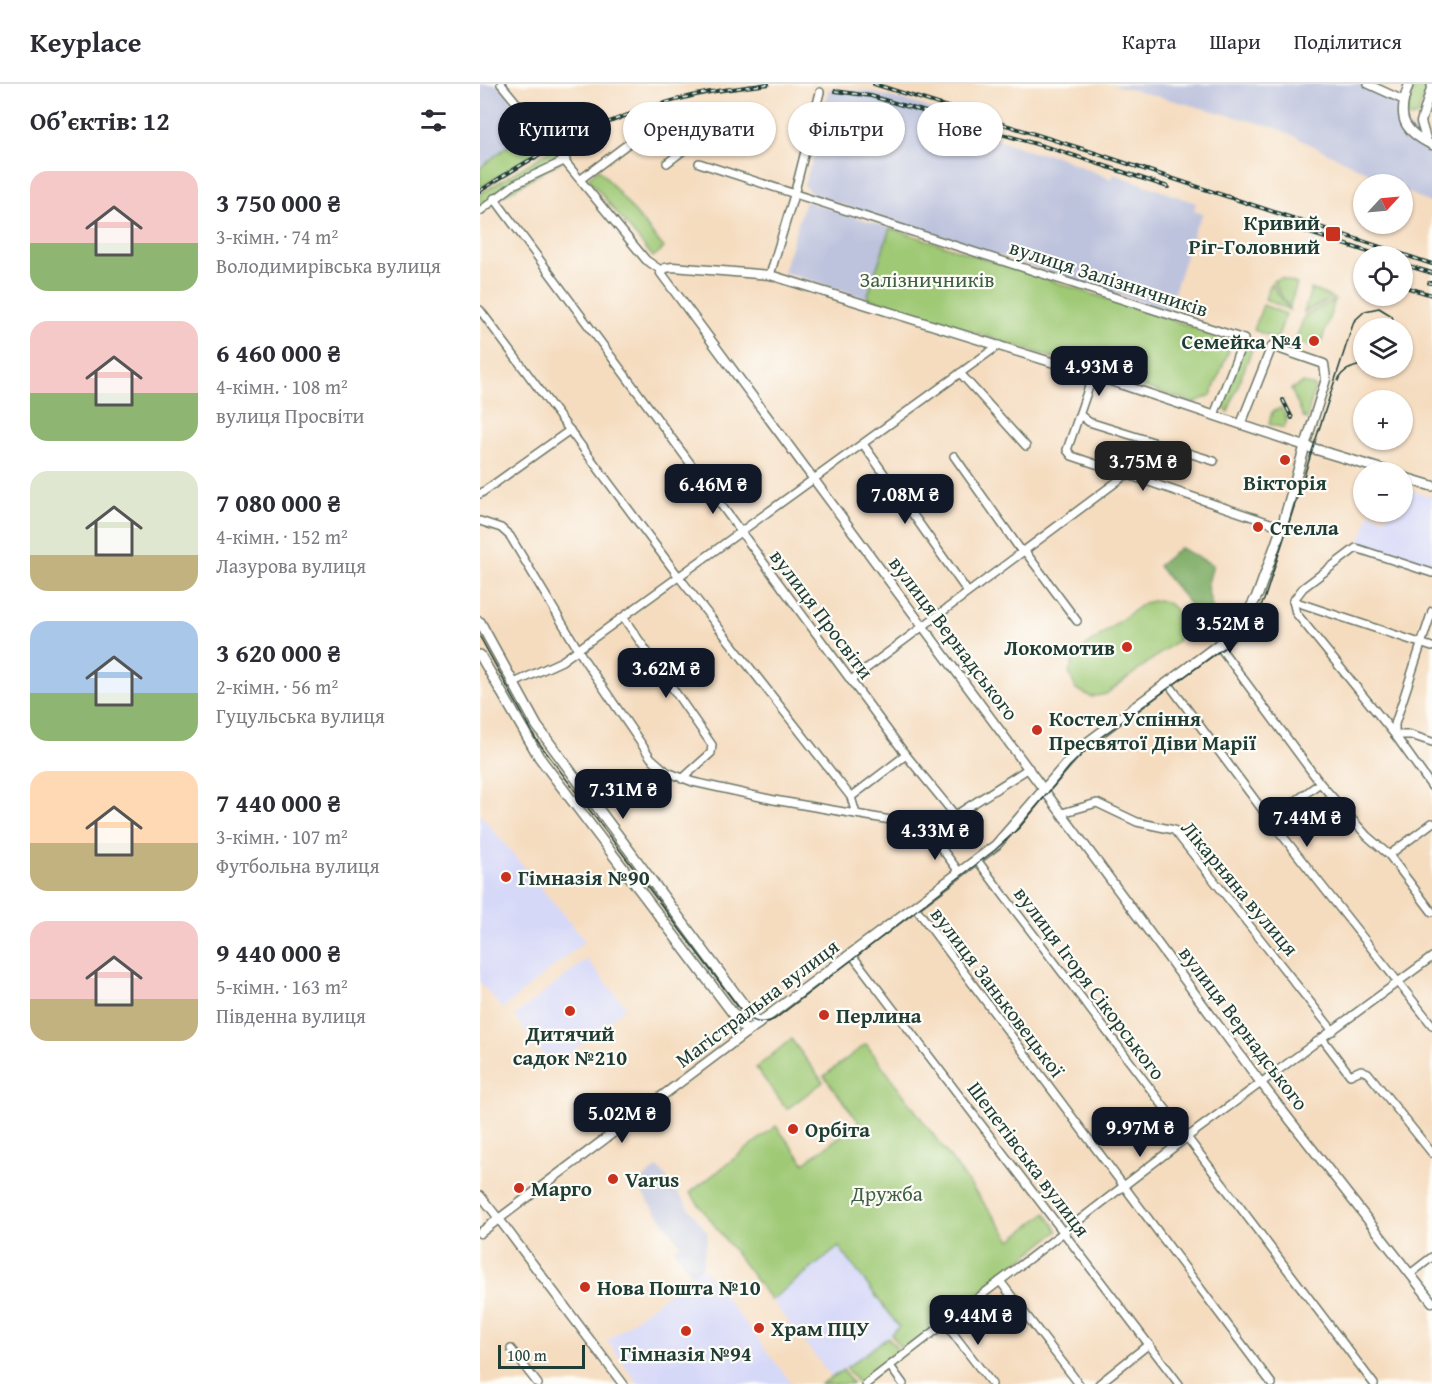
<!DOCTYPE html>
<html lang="uk">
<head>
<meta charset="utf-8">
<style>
  body { margin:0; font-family:"Gentium Book Plus",serif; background:#f7f7f7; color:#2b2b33; height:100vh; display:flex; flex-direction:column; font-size:22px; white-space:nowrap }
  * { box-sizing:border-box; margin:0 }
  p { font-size:20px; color:#7c7c81 }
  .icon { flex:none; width:33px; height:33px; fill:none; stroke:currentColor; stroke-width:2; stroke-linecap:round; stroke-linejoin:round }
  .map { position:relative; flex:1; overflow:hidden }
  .drawer { display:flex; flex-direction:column; background:#fff; width:480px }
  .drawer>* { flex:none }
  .top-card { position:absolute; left:18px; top:18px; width:570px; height:54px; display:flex; gap:12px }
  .needle { width:39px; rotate:64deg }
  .tools { position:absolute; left:873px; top:90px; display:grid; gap:12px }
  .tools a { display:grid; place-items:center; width:60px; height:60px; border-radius:50%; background:#fff; box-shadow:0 2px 4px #0004; font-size:30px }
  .scale { position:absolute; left:18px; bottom:15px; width:87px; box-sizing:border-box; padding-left:6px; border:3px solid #1f3d34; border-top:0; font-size:16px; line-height:21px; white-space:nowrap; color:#1f3d34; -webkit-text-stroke:4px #fdfcf7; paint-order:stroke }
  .price { position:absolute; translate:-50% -51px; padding:0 14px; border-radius:12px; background:#111827; color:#fff; font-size:20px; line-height:39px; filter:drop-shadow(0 2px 3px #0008) }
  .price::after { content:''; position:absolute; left:50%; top:36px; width:18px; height:14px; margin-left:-9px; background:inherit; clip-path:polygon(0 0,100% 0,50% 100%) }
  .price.active { background:#222; color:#fff }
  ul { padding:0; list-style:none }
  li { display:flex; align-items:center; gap:18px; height:150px; padding:0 30px }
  li span { display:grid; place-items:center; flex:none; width:168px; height:120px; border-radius:18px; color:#555 }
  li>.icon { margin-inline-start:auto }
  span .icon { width:72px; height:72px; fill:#fffc; stroke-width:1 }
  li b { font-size:26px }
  h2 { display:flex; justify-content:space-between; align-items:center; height:72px; padding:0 30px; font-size:26px }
  .chip { padding:0 21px; border-radius:27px; background:#fff; box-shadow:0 2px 4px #0004; font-size:21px; line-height:54px }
  .chip.active { background:#111827; color:#fff }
  header { display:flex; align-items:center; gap:36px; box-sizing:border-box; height:84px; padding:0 30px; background:#fff; border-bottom:2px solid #e1e1e2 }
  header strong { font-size:28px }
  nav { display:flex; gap:33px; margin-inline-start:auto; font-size:21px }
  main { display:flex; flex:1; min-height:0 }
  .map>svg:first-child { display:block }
</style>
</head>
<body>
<header>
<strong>Keyplace</strong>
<nav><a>Карта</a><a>Шари</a><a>Поділитися</a></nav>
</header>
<main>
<section class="drawer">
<h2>Об’єктів: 12<svg class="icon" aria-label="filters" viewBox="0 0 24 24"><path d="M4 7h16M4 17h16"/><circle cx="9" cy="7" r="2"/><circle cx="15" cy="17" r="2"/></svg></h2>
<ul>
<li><span style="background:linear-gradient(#f6c9c9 60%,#8fb573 0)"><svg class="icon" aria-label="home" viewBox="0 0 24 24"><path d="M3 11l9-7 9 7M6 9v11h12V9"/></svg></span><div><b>3 750 000 ₴</b><p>3-кімн. · 74 m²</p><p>Володимирівська вулиця</p></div></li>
<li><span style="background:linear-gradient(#f6c9c9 60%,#8fb573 0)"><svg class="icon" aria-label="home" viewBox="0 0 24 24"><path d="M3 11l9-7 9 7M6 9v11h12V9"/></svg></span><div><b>6 460 000 ₴</b><p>4-кімн. · 108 m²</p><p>вулиця Просвіти</p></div></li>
<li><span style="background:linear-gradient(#dfe7d0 70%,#c2b280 0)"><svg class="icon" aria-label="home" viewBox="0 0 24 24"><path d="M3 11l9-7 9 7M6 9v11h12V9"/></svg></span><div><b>7 080 000 ₴</b><p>4-кімн. · 152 m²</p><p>Лазурова вулиця</p></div></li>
<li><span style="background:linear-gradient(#a9c7e8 60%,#8fb573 0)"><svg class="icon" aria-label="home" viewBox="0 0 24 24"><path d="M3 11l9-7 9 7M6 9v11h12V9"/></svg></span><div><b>3 620 000 ₴</b><p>2-кімн. · 56 m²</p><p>Гуцульська вулиця</p></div></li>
<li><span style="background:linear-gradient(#ffd9b3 60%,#c2b280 0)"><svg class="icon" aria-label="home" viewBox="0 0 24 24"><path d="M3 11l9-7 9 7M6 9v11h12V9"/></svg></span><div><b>7 440 000 ₴</b><p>3-кімн. · 107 m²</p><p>Футбольна вулиця</p></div></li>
<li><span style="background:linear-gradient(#f6c9c9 65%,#c2b280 0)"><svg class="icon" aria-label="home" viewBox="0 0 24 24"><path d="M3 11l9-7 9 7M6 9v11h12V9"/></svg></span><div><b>9 440 000 ₴</b><p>5-кімн. · 163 m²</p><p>Південна вулиця</p></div></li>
</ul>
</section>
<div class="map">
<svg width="952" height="1300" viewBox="0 0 952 1300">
  <rect width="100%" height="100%" fill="#fdfcf7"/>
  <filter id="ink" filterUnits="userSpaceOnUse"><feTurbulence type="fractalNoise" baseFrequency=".0167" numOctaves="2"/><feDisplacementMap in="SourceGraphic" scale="12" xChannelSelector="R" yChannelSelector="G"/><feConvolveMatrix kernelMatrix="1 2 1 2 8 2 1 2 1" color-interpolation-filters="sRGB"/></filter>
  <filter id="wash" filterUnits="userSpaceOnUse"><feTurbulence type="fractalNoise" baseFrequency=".008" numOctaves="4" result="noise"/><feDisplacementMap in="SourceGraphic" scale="24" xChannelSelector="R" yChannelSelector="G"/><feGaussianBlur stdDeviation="1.35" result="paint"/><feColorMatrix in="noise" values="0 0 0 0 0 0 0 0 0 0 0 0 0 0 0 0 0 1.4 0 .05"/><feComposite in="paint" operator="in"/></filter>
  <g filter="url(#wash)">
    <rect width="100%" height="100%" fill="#f5dcbf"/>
    <g fill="#d6d8f8">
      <path d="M923,404L952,413V486L878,463L890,429L905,434L908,428H922Z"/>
      <path d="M0,730L105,857L22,925L0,898Z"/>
      <path d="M107,875L146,923L73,983L34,932Z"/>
      <path d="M359,1163L419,1244L356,1292H351L291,1216Z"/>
      <path d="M222,1183L312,1300H158L127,1257Z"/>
    </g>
    <g fill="#bec3dd">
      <path d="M0,0H18L53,42L0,84Z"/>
      <path d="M631,0H888L923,16L926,41L952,60V120L923,106L922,100H911L797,44Z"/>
      <path d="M349,5L387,7L440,21L472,31L470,37L552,68L574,71L631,95L634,90L716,119L714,127L723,130L715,144L688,227L332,111L324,101L336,65L332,64Z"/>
      <path d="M325,117L410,144L387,214L303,188Z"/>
      <path d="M178,1083L228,1149L222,1183L212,1191L194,1165L200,1160L156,1101Z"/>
    </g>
    <g fill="#9fc975" stroke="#5f8354" stroke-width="1.5">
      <path d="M934,0H948L938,31L932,34L926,31Z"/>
      <path d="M53,42L69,60L0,104V84Z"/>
      <path d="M73,65L83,76L0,125V110Z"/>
      <path d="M119,85L184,164L173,173L108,94Z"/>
      <path d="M410,144L753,256L731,311L714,319L387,214Z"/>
      <path d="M801,194L817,200L809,224L793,197Z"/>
      <path d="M791,199L809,226L785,215Z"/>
      <path d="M831,205L853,214L824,228Z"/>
      <path d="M855,216L842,256L834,253L831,263L815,257L825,231Z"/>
      <path d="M783,221L806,230L797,255L774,246Z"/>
      <path d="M767,260L772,265L748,328L741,322L750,293Z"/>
      <path d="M823,299L835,302L827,335L824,334L811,305Z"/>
      <path d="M801,324L807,335L804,344L789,340L792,328Z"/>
      <path d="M678,516C698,520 707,538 698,556L626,610L611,613L596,605L589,588L597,569L664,519Z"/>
      <path d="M311,955L343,998L307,1025L276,984Z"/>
      <path d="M386,960L531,1156L566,1129L578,1147L426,1266L422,1265L411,1250L419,1243L359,1163L291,1216L210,1109L296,1042L324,1079L379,1038L344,992Z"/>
      <path d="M408,1253L419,1267V1272L382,1300H379L366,1284Z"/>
      <path d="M363,1286L373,1300H341Z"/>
    </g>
    <path fill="#7fad66" stroke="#4f754d" stroke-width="1.5" d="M700,464L733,481L727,503L737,543L730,550L708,518L678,482Z"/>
  </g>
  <g filter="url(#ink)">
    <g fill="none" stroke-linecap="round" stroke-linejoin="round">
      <g stroke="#6a7565" stroke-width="10">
        <g id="minor">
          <path d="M21,0L166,176L182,187"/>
          <path d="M888,0L923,16"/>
          <path d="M219,79L764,255L734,331"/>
          <path d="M101,95L185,32L188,33L209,60L208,63L187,79"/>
          <path d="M14,114L426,671L475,731"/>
          <path d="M0,127L35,100L86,76"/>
          <path d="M290,191L314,111L340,8"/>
          <path d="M0,226L199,493L371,713L376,730"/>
          <path d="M480,289L546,362"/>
          <path d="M613,291L587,366L592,372L802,443"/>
          <path d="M600,331L609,338L734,377"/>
          <path d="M383,360L487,507"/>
          <path d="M474,372L542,468"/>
          <path d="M0,410L90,346"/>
          <path d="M0,437L21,444L30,452L105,577L171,674L187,688L213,698L294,716L434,740L449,748L549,684"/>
          <path d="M544,466L597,537"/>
          <path d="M813,517L816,529L915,651L952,703"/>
          <path d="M813,517L823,504L876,464L952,489"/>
          <path d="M813,517L952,563"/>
          <path d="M952,527L915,640V651H931L952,658"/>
          <path d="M143,533L232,661L231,669L202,695"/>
          <path d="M739,562L840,699L887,752L909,771L952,828"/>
          <path d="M371,596L647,390"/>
          <path d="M688,599L790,736L952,941"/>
          <path d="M32,600L82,577L519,261"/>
          <path d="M371,713L426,671"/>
          <path d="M582,729L617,719L657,738L694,746L853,947"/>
          <path d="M790,736L840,699"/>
          <path d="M449,748L480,789"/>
          <path d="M909,771L952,739"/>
          <path d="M497,776L894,1300"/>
          <path d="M435,823L792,1300"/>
          <path d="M372,871L699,1300"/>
          <path d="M842,954L870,991L881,986L888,989L952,1069"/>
          <path d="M0,1111L19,1135"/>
          <path d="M930,1190L952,1173"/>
          <path d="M520,1197L599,1300"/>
          <path d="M465,1239L512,1300"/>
          <path d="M31,1265L58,1300"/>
          <path d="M410,1282L423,1300"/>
          <path d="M386,1300L706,1054L952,873"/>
          <path d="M619,1300L669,1260"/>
        </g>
      </g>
      <g stroke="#6a7565" stroke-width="11">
        <g id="tertiary">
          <path d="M929,0C917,32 921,46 952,61"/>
          <path d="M947,58L941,38L952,1"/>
          <path d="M761,340L792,262L844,280L846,295L825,362L613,291L290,191L193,183L185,184L181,189L781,999L952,1218"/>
          <path d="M19,1135L143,1300"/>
          <path d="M0,1149L267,948"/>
        </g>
      </g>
      <g stroke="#6a7565" stroke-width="12">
        <g id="secondary">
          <path d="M922,393L952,402"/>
          <path d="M0,538L57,642L278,940"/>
          <path d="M0,571L59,673L267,948L516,761L600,664L750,552L766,532L778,510L802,443L825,362L910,388"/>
        </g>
      </g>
      <use href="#minor" stroke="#fff" stroke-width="7"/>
      <use href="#tertiary" stroke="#fff" stroke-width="8"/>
      <use href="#secondary" stroke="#fff" stroke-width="9"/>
      <g stroke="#1f3d34" stroke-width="1.5">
        <path d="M858,297C861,286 873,283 884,280"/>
        <path d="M0,553L56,655L262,928C273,939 281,941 295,935L515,766L539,744L590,682L618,655L751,559L771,539L784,516L874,237L885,227L899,224L912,232L915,244"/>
      </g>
      <g stroke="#1f3d34" stroke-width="4">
        <g id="rail">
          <path d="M394,0L606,66L952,180"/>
          <path d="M355,7L391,12L580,67L688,103"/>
          <path d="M0,107C67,62 136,29 216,11C239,5 264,4 288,0"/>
          <path d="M796,138L901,172"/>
          <path d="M922,180L952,189"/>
          <path d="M949,199H952"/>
          <path d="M922,202L952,211"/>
          <path d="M803,316L812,334"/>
        </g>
      </g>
      <use href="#rail" stroke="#fdfcf7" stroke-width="1.5" stroke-dasharray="4.5" stroke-linecap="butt"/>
    </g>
  </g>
  <g fill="#c8321e" stroke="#fdfcf7" stroke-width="2">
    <rect x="845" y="142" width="16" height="16" rx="3"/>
    <circle cx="834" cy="257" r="6"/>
    <circle cx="805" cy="376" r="6"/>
    <circle cx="778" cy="443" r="6"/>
    <circle cx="647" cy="563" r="6"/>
    <circle cx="557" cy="646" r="6"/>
    <circle cx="26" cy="793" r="6"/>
    <circle cx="90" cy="927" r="6"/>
    <circle cx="344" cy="931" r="6"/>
    <circle cx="313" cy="1045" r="6"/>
    <circle cx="133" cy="1095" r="6"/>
    <circle cx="39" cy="1104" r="6"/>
    <circle cx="105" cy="1203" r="6"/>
    <circle cx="279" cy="1244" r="6"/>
    <circle cx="206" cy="1247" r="6"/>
  </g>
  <g text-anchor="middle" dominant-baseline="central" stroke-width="4.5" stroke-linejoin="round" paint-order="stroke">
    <g font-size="21" font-weight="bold" fill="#1f3d34" stroke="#fdfcf7" text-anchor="start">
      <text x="840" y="138" text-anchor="end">Кривий<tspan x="840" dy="24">Ріг-Головний</tspan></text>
      <text x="822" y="257" text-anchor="end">Семейка №4</text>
      <text x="805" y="398" text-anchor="middle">Вікторія</text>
      <text x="790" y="443">Стелла</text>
      <text x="635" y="563" text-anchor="end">Локомотив</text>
      <text x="569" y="634">Костел Успіння<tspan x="569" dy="24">Пресвятої Діви Марії</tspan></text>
      <text x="38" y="793">Гімназія №90</text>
      <text x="356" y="931">Перлина</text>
      <text x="90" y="949" text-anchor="middle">Дитячий<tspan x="90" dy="24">садок №210</tspan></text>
      <text x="325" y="1045">Орбіта</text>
      <text x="145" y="1095">Varus</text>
      <text x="51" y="1104">Марго</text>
      <text x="117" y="1203">Нова Пошта №10</text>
      <text x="291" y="1244">Храм ПЦУ</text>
      <text x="206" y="1269" text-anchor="middle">Гімназія №94</text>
    </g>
    <g font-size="21" fill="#1f3d34" stroke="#fdfcf7">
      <text transform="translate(629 194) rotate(18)">вулиця Залізничників</text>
      <text transform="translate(342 530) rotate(53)">вулиця Просвіти</text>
      <text transform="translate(474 554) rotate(53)">вулиця Вернадського</text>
      <text transform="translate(760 804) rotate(50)">Лікарняна вулиця</text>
      <text transform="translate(610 899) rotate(53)">вулиця Ігоря Сікорського</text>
      <text transform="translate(518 908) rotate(53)">вулиця Заньковецької</text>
      <text transform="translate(277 919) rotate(-37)">Магістральна вулиця</text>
      <text transform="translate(764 944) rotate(53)">вулиця Вернадського</text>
      <text transform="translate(549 1075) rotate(53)">Шепетівська вулиця</text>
    </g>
    <g font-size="21" fill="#3f6044" stroke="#fdfcf7">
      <text x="447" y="195">Залізничників</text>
      <text x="407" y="1109">Дружба</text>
    </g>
  </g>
</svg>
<div class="tools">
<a><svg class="needle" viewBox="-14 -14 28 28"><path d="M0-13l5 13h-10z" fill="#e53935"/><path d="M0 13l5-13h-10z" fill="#7c7c81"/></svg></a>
<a><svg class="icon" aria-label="locate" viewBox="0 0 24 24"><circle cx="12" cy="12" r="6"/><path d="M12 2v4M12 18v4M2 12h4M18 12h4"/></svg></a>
<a><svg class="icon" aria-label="layers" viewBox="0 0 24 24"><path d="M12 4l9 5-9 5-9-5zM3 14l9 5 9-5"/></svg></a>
<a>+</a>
<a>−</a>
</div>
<div class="scale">100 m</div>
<b class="price" style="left:619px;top:313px">4.93M ₴</b>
<b class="price active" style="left:663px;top:408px">3.75M ₴</b>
<b class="price" style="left:233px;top:431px">6.46M ₴</b>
<b class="price" style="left:425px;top:441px">7.08M ₴</b>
<b class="price" style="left:750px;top:570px">3.52M ₴</b>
<b class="price" style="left:186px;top:615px">3.62M ₴</b>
<b class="price" style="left:143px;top:736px">7.31M ₴</b>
<b class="price" style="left:827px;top:764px">7.44M ₴</b>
<b class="price" style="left:455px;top:777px">4.33M ₴</b>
<b class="price" style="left:142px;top:1060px">5.02M ₴</b>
<b class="price" style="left:660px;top:1074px">9.97M ₴</b>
<b class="price" style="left:498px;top:1262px">9.44M ₴</b>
<div class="top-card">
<a class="chip active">Купити</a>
<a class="chip">Орендувати</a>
<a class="chip">Фільтри</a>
<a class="chip">Нове</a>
</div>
</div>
</main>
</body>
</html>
